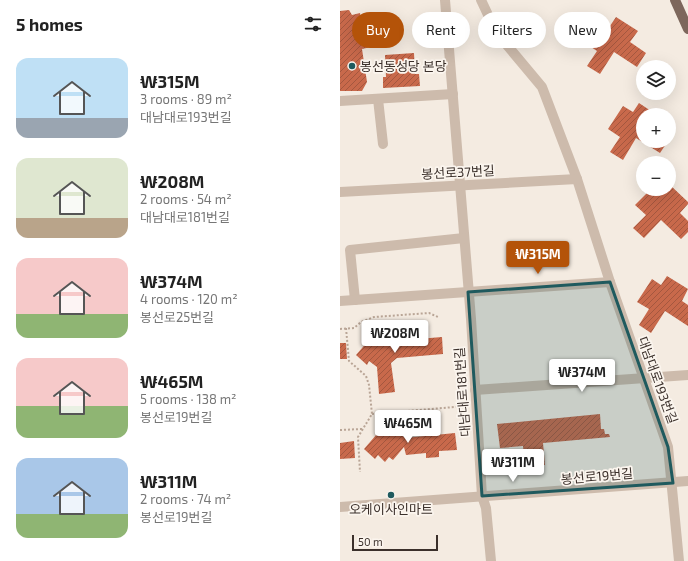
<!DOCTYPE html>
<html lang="en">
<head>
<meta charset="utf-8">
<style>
  body { margin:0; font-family:"Exo 2","Noto Sans KR",sans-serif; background:#f6f6f6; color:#222; height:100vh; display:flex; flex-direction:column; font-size:15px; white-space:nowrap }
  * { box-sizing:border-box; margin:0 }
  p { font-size:13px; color:#767676 }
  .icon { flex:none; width:22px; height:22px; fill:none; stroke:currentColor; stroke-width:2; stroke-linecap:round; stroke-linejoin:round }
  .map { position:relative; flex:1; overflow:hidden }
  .panel { display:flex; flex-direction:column; background:#fff; width:340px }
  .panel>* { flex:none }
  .hud { position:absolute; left:12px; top:12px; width:276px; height:36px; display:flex; gap:8px }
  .controls { position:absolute; left:296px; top:60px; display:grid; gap:8px }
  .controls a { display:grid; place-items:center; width:40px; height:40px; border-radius:50%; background:#fff; box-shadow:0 4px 16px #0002; font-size:20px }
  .scale { position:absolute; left:12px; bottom:10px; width:86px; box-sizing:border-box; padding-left:4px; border:2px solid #3b302b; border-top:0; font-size:11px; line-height:14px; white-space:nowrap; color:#3b302b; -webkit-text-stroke:3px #fbf5ee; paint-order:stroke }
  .price { position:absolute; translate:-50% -34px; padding:0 9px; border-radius:4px; background:#fff; color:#222; font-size:13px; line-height:26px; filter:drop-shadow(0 1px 2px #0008) }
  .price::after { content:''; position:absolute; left:50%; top:24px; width:12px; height:9px; margin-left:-6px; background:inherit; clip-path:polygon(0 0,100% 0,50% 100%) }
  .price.on { background:#b45309; color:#fff }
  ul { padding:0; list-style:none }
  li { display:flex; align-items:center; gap:12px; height:100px; padding:0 16px }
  li span { display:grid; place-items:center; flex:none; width:112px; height:80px; border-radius:12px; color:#555 }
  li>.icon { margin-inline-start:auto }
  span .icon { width:48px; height:48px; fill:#fffc; stroke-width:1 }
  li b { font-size:17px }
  h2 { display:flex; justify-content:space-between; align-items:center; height:48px; padding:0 16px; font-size:17px }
  .pill { padding:0 14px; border-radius:18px; background:#fff; box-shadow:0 4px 16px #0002; font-size:14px; line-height:36px }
  .pill.on { background:#b45309; color:#fff }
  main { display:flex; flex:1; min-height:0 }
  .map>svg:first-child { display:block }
</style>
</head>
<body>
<main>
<section class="panel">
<h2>5 homes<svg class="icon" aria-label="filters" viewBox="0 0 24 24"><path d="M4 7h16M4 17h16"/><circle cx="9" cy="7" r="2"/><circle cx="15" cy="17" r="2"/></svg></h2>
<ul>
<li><span style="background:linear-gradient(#bfe0f5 75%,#9aa5b1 0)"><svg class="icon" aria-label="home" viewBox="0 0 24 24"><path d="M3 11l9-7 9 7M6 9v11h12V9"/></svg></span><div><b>₩315M</b><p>3 rooms · 89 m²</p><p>대남대로193번길</p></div></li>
<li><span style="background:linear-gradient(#dfe7d0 75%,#b9a48a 0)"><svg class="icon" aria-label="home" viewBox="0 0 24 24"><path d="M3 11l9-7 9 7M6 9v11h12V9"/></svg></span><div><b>₩208M</b><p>2 rooms · 54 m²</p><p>대남대로181번길</p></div></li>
<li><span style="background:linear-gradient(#f6c9c9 70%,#8fb573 0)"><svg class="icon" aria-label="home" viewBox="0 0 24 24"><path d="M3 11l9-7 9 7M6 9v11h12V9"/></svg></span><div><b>₩374M</b><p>4 rooms · 120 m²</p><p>봉선로25번길</p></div></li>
<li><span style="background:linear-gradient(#f6c9c9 60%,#8fb573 0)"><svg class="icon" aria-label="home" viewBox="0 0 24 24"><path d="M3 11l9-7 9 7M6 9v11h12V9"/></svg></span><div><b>₩465M</b><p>5 rooms · 138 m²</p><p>봉선로19번길</p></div></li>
<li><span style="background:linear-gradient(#a9c7e8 70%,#8fb573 0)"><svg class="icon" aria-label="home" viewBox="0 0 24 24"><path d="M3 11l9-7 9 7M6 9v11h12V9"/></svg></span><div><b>₩311M</b><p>2 rooms · 74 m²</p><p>봉선로19번길</p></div></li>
</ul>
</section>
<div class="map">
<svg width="348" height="561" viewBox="0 0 348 561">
  <defs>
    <pattern id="building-hatch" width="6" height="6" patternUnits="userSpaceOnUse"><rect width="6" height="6" fill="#c8694b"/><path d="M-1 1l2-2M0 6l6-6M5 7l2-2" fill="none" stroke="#a4573f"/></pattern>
  </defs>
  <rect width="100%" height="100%" fill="#f4ebe1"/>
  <g fill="url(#building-hatch)">
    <path d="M9,10L12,15L20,13L23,33H29L31,47L22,49L27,82L22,91H0V11Z"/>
    <path d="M276,17L298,31L290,42L306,53L297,67L274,52L260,74L247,66L257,51L245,43L260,20L270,26Z"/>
    <path d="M74,53L75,74H79L80,86L43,88V77H46L45,55Z"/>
    <path d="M299,103L317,115H303V141H328L320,153L296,138L283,160L270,152L280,137L268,129L283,106L293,112Z"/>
    <path d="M330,185L348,202V204L340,213L348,221V232L341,239L321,220L304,238L293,228L306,215L295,205L311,189H318L323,193L329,189Z"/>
    <path d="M327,276L348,289L342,301L348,305V326L325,311L311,333L299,325L309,309L297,302L312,279L321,285Z"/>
    <path d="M42,325L52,334L49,337L54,341L102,337L103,354L57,358L51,363L55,392L39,394L37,367L29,361L27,365L16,355Z"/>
    <path d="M0,343H6L7,359H0Z"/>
    <path d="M260,414L261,429H264L265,434H269L270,437L203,443L205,465L185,467L183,446L160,448L157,424Z"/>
    <path d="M50,419L60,428L57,431L65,438L115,433L117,450L99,451V457L86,458V453L66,455L64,447L53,460L49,457L45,462L38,455L35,459L24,449Z"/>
    <path d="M14,441L15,458L0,459V443Z"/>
  </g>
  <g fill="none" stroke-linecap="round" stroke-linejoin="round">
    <g stroke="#b9a596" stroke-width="2" stroke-dasharray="2 2" stroke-linecap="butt">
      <path d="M6,328L9,361L26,376L29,385L32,414L18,437L20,472"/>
      <path d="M0,329L14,328L21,322L34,317L89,313L98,317"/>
      <path d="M32,414L126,406"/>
      <path d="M0,430L22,429"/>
    </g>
    <g stroke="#cdbbac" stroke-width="10">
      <path d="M105,0L131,319L142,496L146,508L151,561"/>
      <path d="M141,0L156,32L202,87L237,179L270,282L328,447L339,561"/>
      <path d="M38,99L43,144"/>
      <path d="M0,101L113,94"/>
      <path d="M0,192L237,179"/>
      <path d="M15,300L10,250L124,238"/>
      <path d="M0,301L270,282"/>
      <path d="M135,390L348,375"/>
      <path d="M0,507L348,481"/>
    </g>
    <path stroke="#7d675c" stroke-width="10" d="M335,0L348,29"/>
  </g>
  <path fill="#1f5a5e" fill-opacity="0.2" stroke="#1f5a5e" stroke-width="3" stroke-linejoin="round" d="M270,282L328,447L333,483L142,496L128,292Z"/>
  <g fill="#1f5a5e" stroke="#fbf5ee" stroke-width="1.5">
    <circle cx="12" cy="66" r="4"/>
    <circle cx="51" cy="495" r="4"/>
  </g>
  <g text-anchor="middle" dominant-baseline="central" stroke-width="3.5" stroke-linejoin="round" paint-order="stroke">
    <g font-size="13" fill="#3b302b" stroke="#fbf5ee" text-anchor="start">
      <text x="20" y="66">봉선동성당 본당</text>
      <text x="51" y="509" text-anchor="middle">오케이사인마트</text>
    </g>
    <g font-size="13" fill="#3b302b" stroke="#fbf5ee">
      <text transform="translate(118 172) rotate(-3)">봉선로37번길</text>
      <text transform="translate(318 380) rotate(70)">대남대로193번길</text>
      <text transform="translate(122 392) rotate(-94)">대남대로181번길</text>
      <text transform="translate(257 476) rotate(-5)">봉선로19번길</text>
    </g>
  </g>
</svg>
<div class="controls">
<a><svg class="icon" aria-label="layers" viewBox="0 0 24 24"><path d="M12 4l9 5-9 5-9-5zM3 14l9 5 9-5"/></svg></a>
<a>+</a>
<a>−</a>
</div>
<div class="scale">50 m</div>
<b class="price on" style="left:198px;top:275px">₩315M</b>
<b class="price" style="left:55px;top:354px">₩208M</b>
<b class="price" style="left:242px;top:393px">₩374M</b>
<b class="price" style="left:68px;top:444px">₩465M</b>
<b class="price" style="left:173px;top:483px">₩311M</b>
<div class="hud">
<a class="pill on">Buy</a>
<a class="pill">Rent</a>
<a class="pill">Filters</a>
<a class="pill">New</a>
</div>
</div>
</main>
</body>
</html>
